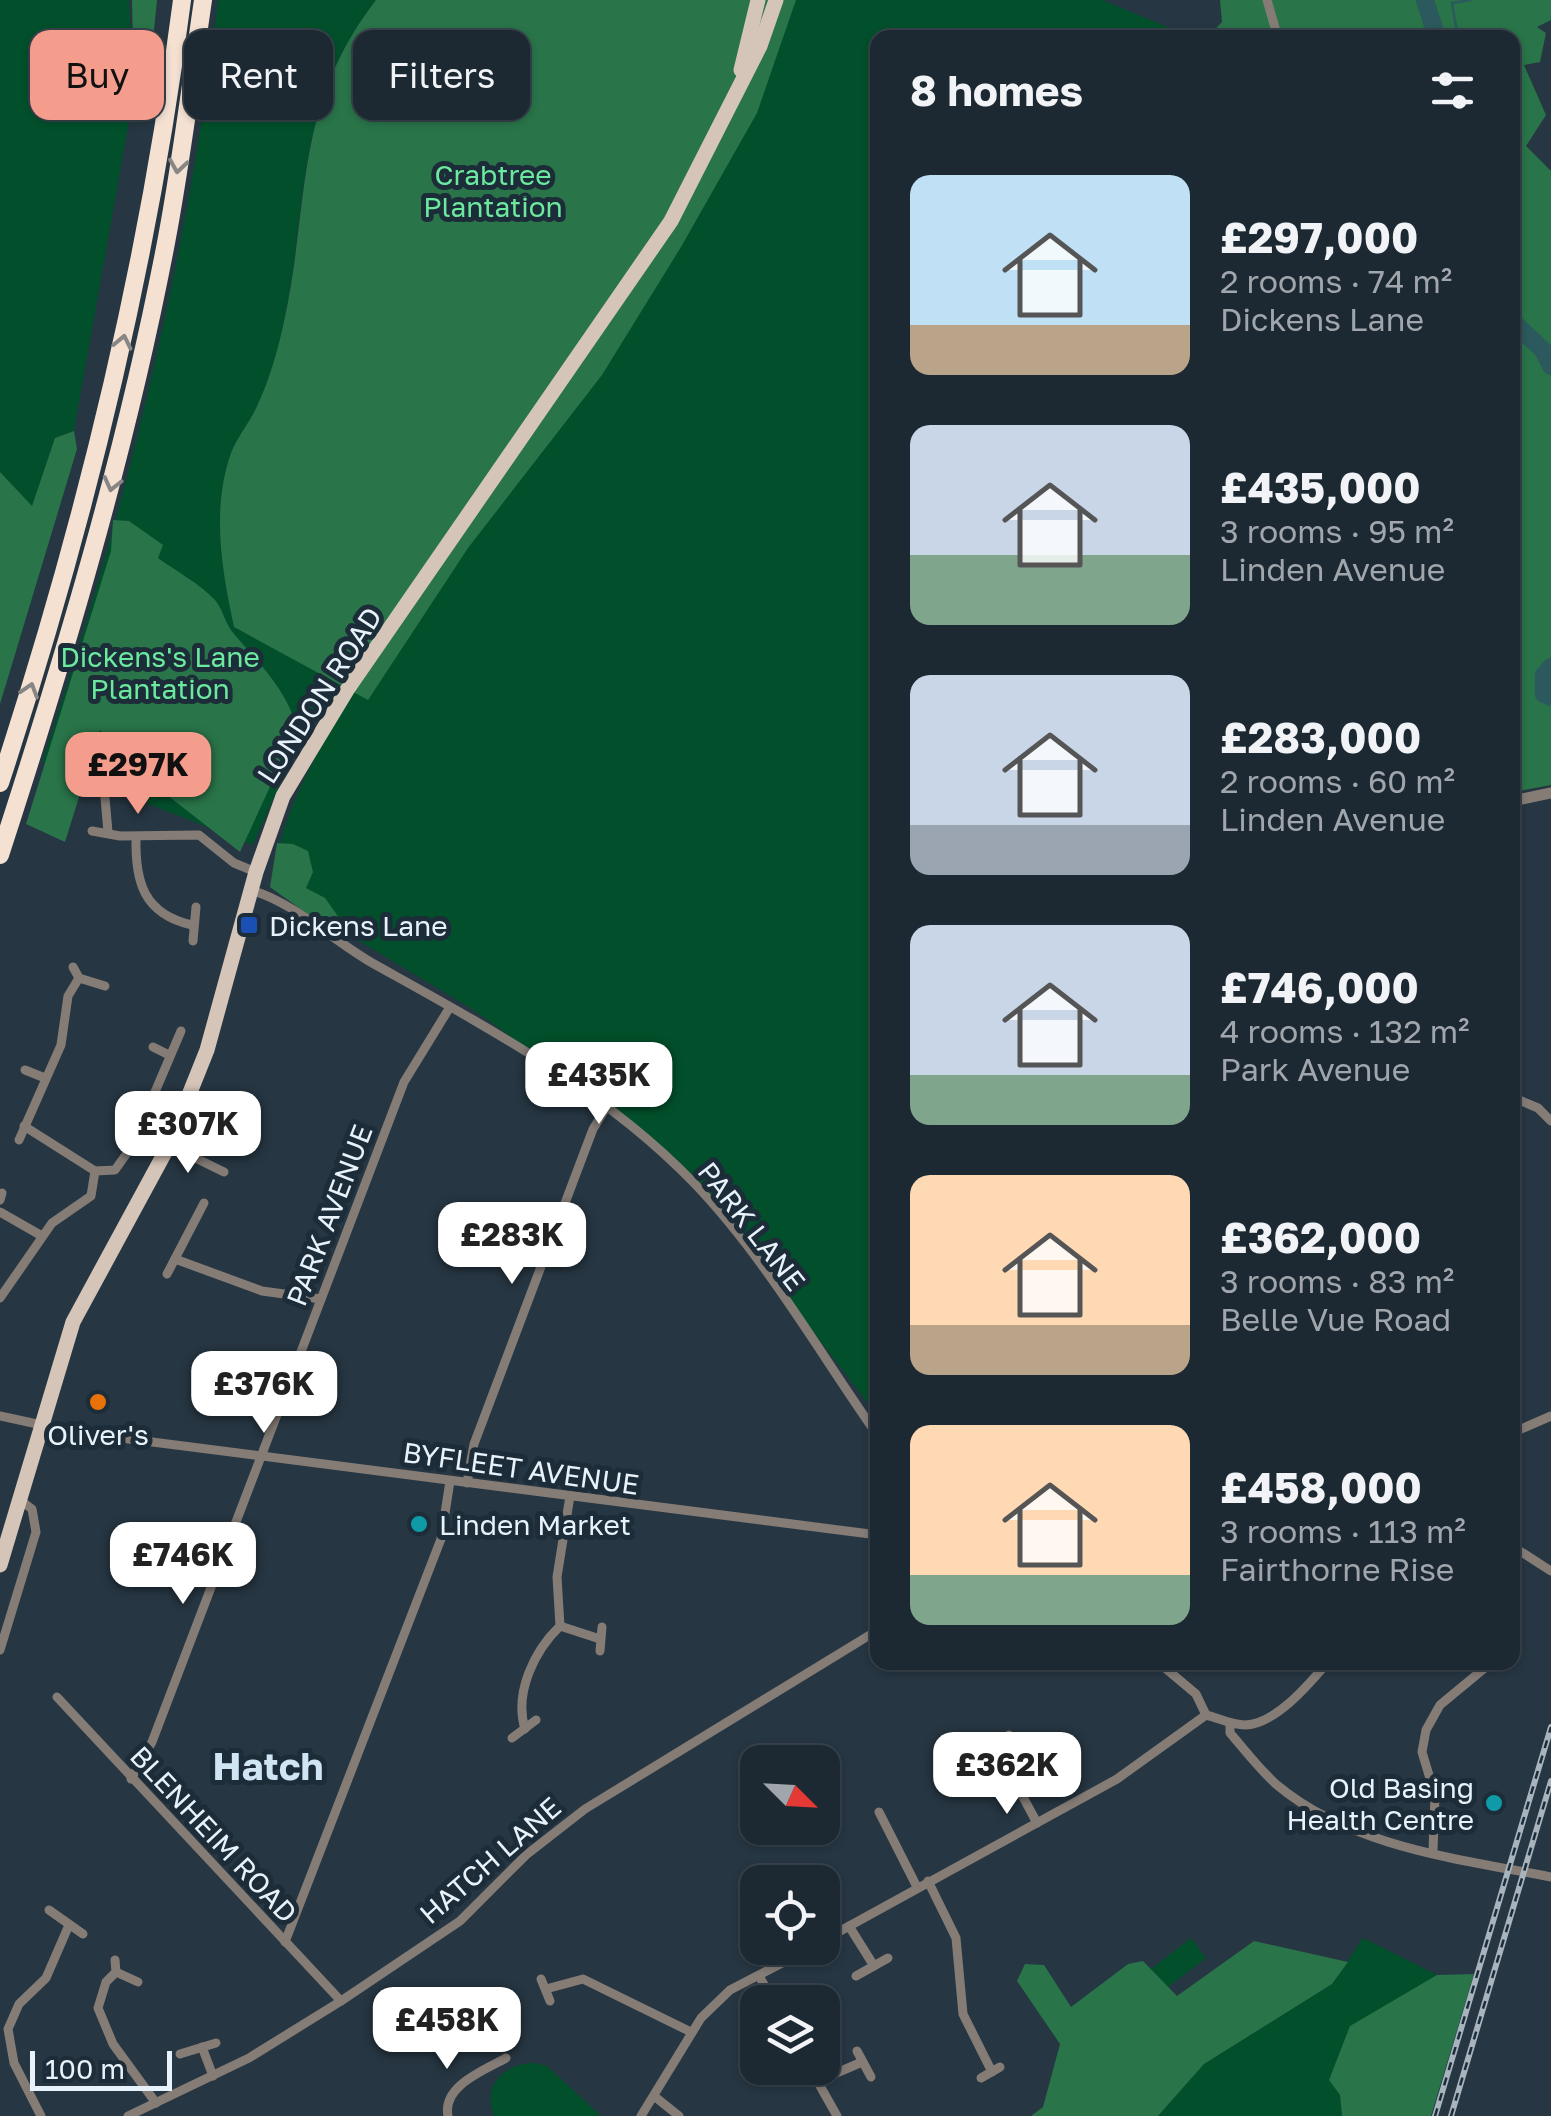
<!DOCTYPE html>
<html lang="en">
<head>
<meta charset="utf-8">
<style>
  body { margin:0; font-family:"Golos Text",sans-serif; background:#25303a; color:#f1f3f6; height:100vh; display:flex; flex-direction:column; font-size:38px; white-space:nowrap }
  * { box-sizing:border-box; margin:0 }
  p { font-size:32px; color:#a0a6ac }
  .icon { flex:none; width:55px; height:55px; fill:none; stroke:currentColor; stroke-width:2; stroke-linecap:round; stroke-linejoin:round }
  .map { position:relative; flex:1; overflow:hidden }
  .side { position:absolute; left:870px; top:30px; width:650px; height:1640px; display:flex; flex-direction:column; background:#1c2832; border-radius:20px; box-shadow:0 2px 8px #0004,0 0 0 2px #3a444d }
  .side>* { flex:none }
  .banner { position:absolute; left:30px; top:30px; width:690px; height:90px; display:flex; gap:20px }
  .needle { width:65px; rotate:114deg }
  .buttons { position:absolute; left:740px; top:1745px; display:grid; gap:20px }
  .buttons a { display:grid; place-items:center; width:100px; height:100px; border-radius:20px; background:#1c2832; box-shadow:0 2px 8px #0004,0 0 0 2px #3a444d; font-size:50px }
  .scale { position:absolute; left:30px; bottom:25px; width:142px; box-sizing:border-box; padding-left:10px; border:5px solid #e8f2fa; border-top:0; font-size:28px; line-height:35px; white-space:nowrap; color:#e8f2fa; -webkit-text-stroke:8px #1c2c38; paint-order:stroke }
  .price { position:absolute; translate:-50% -85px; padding:0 22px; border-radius:20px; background:#fff; color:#222; font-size:32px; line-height:65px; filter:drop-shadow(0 2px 5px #0008) }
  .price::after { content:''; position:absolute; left:50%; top:60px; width:30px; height:22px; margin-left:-15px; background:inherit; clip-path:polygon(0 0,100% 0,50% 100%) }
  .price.current { background:#f49d8d; color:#111 }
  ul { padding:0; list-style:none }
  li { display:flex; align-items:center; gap:30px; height:250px; padding:0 40px }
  li span { display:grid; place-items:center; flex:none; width:280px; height:200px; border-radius:20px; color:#555 }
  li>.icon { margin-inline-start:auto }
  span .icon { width:120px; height:120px; fill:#fffc; stroke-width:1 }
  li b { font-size:42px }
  h2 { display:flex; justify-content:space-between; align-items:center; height:120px; padding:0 40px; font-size:42px }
  .chip { padding:0 35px; border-radius:20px; background:#1c2832; box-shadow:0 2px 8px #0004,0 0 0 2px #3a444d; font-size:35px; line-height:90px }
  .chip.current { background:#f49d8d; color:#111 }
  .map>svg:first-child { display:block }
</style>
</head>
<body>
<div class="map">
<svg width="1551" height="2116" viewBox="0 0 1551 2116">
  <rect width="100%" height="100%" fill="#263642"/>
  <g fill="#02502b">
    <path d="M0,0H129L134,93L74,431L55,438L32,506L0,472Z"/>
    <path d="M218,0H376C293,107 309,204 283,326C277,353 269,381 257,406C250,422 237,437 231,453C211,510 222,571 234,627L342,685L294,752L253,845L42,762C124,516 188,258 218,0Z"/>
    <path d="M796,0H1102L1192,37L878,38L877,1415L699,1183L597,1098L472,1009L273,889C276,819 316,756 350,696L790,18Z"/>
    <path d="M1191,1938L1206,1958L1168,1987L1151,1969Z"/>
    <path d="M1363,1938L1437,1975L1424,1985L1340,2095L1342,2116H1158L1204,2064L1332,1984Z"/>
    <path d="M535,2063L547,2066L601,2116H494C481,2085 505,2063 535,2063Z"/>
  </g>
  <g fill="#297449">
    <path d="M132,0H157L148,90L134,93Z"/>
    <path d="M376,0H796L757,113L681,247L602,375L468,548L368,700L234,627C222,571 211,510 231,453C237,437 250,422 257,406C269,381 277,353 283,326C311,203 292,109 376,0Z"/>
    <path d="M1220,0H1551V20L1537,27L1546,33L1540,62L1524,65L1546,115L1526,146L1551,171V785L1519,791C1510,765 1509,740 1521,716L1512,704V38H1207L1222,22Z"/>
    <path d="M243,77L302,106L299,119L241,105Z"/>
    <path d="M74,431L77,449L0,704V472L32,506L55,438Z"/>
    <path d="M113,520L129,521L163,545L158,558C176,571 200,584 215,600C223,609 225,624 234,634C258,662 287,690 297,728L240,852L158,788L100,730L65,842L26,824L111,551Z"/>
    <path d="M277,843L293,844L308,851L313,872L306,888L325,898L340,919L328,929L270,887Z"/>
    <path d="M1254,1941L1348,1962L1332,1984L1204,2064L1158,2116H1031L1043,2107L1060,2044L1017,1981L1025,1964L1044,1965L1071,2007L1128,1964L1143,1961L1177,1996Z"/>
    <path d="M1474,1974L1431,2116H1342L1340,2095L1329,2080L1350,2026L1437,1975Z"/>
  </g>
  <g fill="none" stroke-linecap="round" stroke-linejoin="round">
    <path stroke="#2b595d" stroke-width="2.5" d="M1458,38L1452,3L1470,0"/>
    <g stroke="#2b595d" stroke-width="18">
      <path d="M1425,0L1437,38"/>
      <path d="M1512,321L1543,350L1551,366"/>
      <path d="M1551,667L1544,675V694L1551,697"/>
    </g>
    <g stroke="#857c76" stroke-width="9">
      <path d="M1267,0L1278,38"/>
      <path d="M105,798L108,832"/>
      <path d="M92,831L120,836L199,835L234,863L256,872"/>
      <path d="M136,837C135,881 143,914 192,925"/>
      <path d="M251,890C297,904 333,941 374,964C485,1026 605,1090 694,1183C765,1257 819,1352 878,1436"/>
      <path d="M193,941L196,907"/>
      <path d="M73,967L79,978L105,986"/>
      <path d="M153,1047L169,1055"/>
      <path d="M25,1070L45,1078"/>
      <path d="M1512,1097L1538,1108L1551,1121"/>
      <path d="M24,1126L95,1171L115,1170L132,1146L181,1031"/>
      <path d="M19,1140L61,1045L68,996L79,978"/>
      <path d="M169,1145L224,1172"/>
      <path d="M0,1200L2,1193"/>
      <path d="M0,1212L42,1236"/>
      <path d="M175,1259L262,1291L321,1299"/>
      <path d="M167,1274L204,1203"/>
      <path d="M0,1298L52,1223L91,1196L95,1171"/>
      <path d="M0,1416L74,1432L878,1535"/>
      <path d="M1512,1433L1551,1416"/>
      <path d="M467,1483L474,1444L593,1129L606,1108"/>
      <path d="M1512,1546L1551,1571"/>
      <path d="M560,1626L600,1639"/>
      <path d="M0,1650L36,1532L32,1509L20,1500"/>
      <path d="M600,1651L602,1627"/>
      <path d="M1158,1662L1196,1694L1206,1715"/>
      <path d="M57,1697L341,2001"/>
      <path d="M1206,1715C1219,1718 1231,1725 1245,1725C1276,1724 1309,1684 1328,1662"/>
      <path d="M1230,1723V1733C1245,1750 1260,1770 1277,1785C1351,1847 1459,1859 1551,1877"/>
      <path d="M525,1729C514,1693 534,1651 560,1626L557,1577L570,1496"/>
      <path d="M1009,1735L995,1745L1037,1823"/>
      <path d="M512,1738L536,1720"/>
      <path d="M131,1779L152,1742L404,1082L450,1007"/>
      <path d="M879,1812L917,1887"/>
      <path d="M1433,1851L1435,1795L1422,1752L1426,1730L1440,1705L1492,1662"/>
      <path d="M928,1881L956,1938L963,2014L992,2072"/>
      <path d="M749,1898L758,1901"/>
      <path d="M49,1910L83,1934"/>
      <path d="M849,1926L874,1966"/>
      <path d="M822,1941L1117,1779L1206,1715"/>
      <path d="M285,1942L441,1539L450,1481"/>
      <path d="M115,1960L116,1972L106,1982L98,2008L113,2044L156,2103"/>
      <path d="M116,1972L138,1982"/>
      <path d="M759,1976L774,2002"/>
      <path d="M856,1976L888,1958"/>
      <path d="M541,1979L550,2001"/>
      <path d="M546,1989L583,1979L691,2032"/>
      <path d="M202,2047L213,2076"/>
      <path d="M857,2051L871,2077"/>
      <path d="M180,2054L216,2043"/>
      <path d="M810,2068L837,2116"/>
      <path d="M981,2078L1000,2067"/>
      <path d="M818,2081L862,2062"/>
      <path d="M654,2096L679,2116"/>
      <path d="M41,2116L14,2063L8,2029L19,2004L46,1978L69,1925"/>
      <path d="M128,2116L249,2058L341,2001L460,1921L526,1855L585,1809L878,1630"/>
      <path d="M448,2116C442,2086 483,2071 506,2058"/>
      <path d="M641,2116L701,2018L730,1990L811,1948"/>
    </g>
    <path stroke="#857c76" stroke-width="11" d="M1512,801L1551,793"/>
    <g stroke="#d5c4b8" stroke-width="15">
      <path d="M741,70L758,0"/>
      <path d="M0,1565L73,1322L169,1145L207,1050L256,872L283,796L347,690L671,221L760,46L776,0"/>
    </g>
    <g stroke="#f5e1d2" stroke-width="18">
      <path d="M0,783C84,527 148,267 182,0"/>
      <path d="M0,855C65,655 125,455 165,248C181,166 191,82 203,0"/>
    </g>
    <g stroke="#a7b3bd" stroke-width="6">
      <g id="rail">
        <path d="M1435,2116L1551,1727"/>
        <path d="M1451,2116L1551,1781"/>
      </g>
    </g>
    <use href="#rail" stroke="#1c2c38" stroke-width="2.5" stroke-dasharray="8" stroke-linecap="butt"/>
  </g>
  <defs><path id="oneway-chevron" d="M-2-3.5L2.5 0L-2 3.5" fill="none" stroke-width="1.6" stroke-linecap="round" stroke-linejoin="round" transform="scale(2.5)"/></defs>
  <g stroke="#888685">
    <use href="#oneway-chevron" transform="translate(178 166) rotate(99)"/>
    <use href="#oneway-chevron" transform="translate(123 342) rotate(-78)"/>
    <use href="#oneway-chevron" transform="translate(112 484) rotate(104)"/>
    <use href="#oneway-chevron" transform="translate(30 690) rotate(-73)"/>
  </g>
  <rect fill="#1a4fb4" stroke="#1c2c38" stroke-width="4" x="239" y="915" width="20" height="20" rx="5"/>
  <circle fill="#e8710a" stroke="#1c2c38" stroke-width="4" cx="98" cy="1402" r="10"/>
  <g fill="#0f9aa8" stroke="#1c2c38" stroke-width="4">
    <circle cx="419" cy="1524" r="10"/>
    <circle cx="1494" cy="1803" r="10"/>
  </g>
  <g text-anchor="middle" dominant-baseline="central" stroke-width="10" stroke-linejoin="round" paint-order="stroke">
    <g font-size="28" fill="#6be99e" stroke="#1c2c38">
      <text x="493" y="174">Crabtree<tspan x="493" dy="32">Plantation</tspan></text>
      <text x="160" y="656">Dickens's Lane<tspan x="160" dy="32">Plantation</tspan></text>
    </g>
    <g font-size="28" fill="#e8f2fa" stroke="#1c2c38">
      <text transform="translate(319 695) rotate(-57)">LONDON ROAD</text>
      <text transform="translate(329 1215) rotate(-69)">PARK AVENUE</text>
      <text transform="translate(752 1226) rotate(52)">PARK LANE</text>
      <text transform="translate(521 1468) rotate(8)">BYFLEET AVENUE</text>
      <text transform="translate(214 1834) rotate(47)">BLENHEIM ROAD</text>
      <text transform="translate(490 1860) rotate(-41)">HATCH LANE</text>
    </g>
    <g font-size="28" fill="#e8f2fa" stroke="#1c2c38" text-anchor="start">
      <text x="269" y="925">Dickens Lane</text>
      <text x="98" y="1434" text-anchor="middle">Oliver's</text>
      <text x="439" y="1524">Linden Market</text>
      <text x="1474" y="1787" text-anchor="end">Old Basing<tspan x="1474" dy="32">Health Centre</tspan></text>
    </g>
    <g font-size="38" font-weight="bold" fill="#d0e5f4" stroke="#1c2c38">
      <text x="268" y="1765">Hatch</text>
    </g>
  </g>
</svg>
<div class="buttons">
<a><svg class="needle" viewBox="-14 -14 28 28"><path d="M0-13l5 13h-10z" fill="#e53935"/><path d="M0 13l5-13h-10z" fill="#a0a6ac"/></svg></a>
<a><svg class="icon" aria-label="locate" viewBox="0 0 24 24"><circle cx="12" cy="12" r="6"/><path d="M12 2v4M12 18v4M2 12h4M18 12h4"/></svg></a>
<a><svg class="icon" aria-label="layers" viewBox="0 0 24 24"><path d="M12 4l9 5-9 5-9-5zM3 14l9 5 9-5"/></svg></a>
</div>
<div class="scale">100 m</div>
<b class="price current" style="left:138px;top:817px">£297K</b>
<b class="price" style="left:599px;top:1127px">£435K</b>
<b class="price" style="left:188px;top:1176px">£307K</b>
<b class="price" style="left:512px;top:1287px">£283K</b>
<b class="price" style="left:264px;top:1436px">£376K</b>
<b class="price" style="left:183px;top:1607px">£746K</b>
<b class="price" style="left:1007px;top:1817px">£362K</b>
<b class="price" style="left:447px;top:2072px">£458K</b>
<div class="banner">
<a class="chip current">Buy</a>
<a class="chip">Rent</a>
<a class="chip">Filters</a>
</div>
<section class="side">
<h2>8 homes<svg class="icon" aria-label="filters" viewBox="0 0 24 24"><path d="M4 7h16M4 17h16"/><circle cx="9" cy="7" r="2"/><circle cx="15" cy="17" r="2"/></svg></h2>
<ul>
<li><span style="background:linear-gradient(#bfe0f5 75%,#b9a48a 0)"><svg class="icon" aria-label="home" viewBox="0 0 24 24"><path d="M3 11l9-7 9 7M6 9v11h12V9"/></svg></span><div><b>£297,000</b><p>2 rooms · 74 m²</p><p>Dickens Lane</p></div></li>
<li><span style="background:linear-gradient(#c9d6e8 65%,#7fa58c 0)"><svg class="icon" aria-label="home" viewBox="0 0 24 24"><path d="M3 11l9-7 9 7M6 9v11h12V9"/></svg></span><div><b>£435,000</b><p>3 rooms · 95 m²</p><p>Linden Avenue</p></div></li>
<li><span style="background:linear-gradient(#c9d6e8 75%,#9aa5b1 0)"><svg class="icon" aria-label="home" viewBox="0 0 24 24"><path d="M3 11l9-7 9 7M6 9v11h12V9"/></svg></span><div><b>£283,000</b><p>2 rooms · 60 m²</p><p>Linden Avenue</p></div></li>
<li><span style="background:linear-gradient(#c9d6e8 75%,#7fa58c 0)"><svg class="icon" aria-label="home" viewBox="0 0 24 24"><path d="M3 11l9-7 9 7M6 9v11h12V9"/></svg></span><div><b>£746,000</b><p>4 rooms · 132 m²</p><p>Park Avenue</p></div></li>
<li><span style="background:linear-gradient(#ffd9b3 75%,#b9a48a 0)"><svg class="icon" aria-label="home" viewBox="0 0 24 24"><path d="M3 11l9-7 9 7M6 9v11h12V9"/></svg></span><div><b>£362,000</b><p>3 rooms · 83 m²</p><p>Belle Vue Road</p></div></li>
<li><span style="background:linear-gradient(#ffd9b3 75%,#7fa58c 0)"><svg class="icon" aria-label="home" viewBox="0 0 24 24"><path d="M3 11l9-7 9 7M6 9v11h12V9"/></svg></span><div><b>£458,000</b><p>3 rooms · 113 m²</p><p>Fairthorne Rise</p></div></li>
</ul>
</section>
</div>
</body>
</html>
